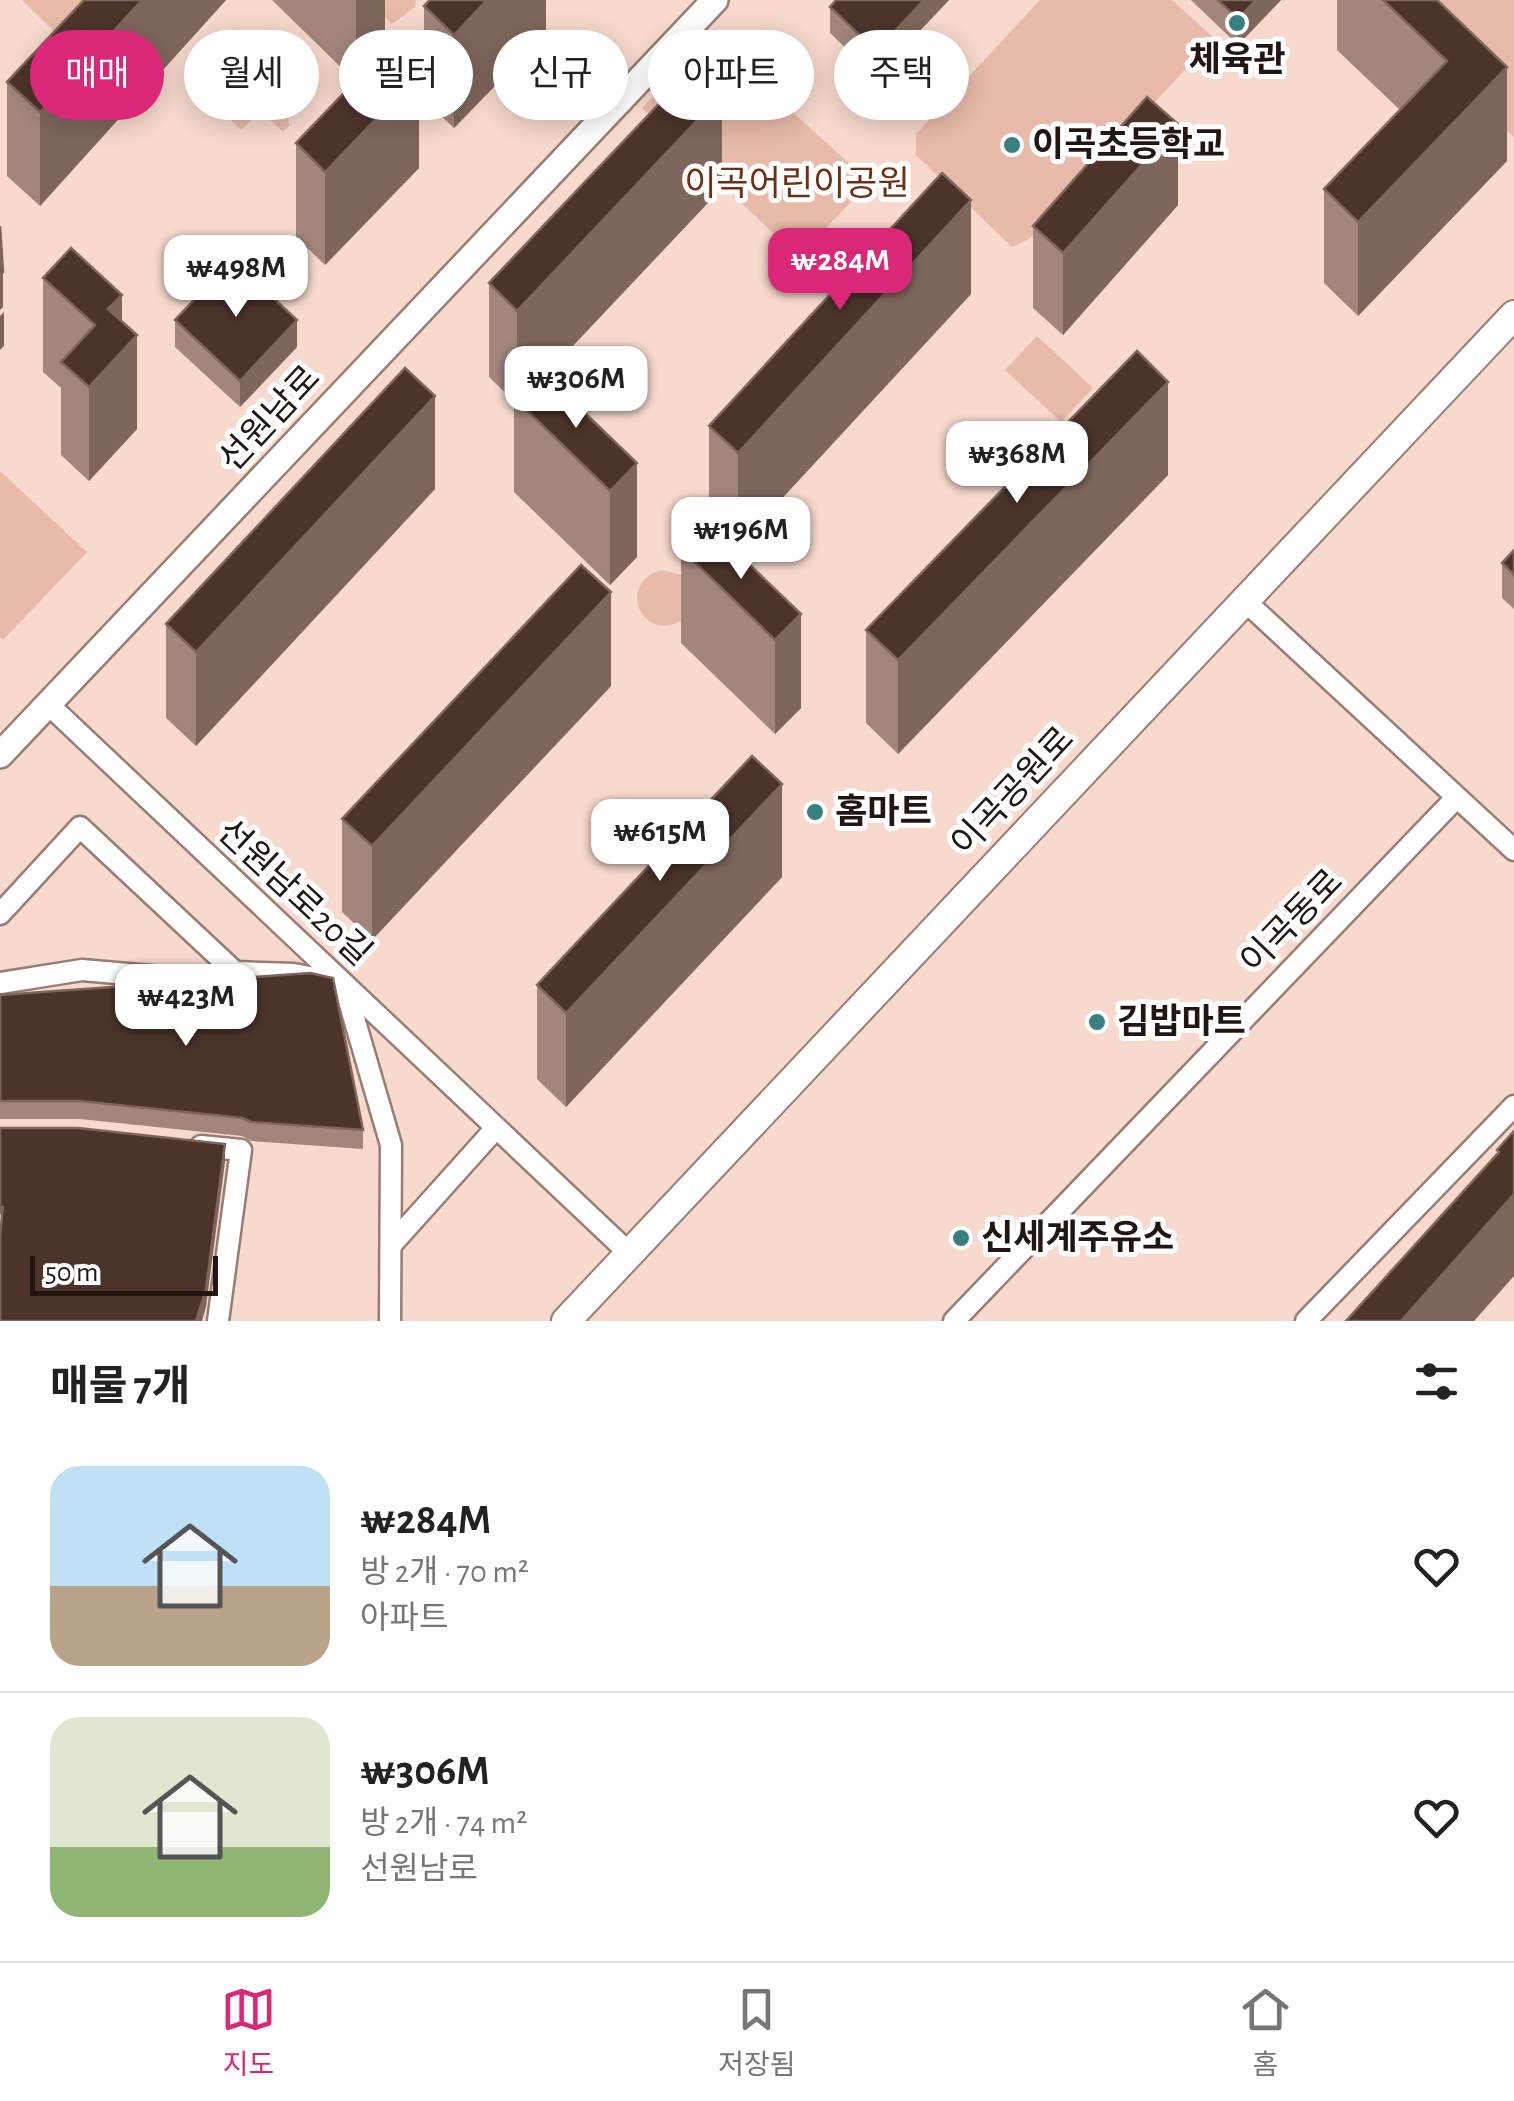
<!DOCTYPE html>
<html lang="ko">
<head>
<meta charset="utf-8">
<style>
  body { margin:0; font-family:"Alegreya Sans","Noto Sans KR",sans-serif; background:#f6f6f6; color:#222; height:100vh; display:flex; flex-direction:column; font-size:38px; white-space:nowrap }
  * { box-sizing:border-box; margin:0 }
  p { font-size:32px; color:#767676 }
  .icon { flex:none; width:55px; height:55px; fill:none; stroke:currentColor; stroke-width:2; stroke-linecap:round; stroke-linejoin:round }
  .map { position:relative; height:1321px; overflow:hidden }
  .side { display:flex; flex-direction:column; background:#fff; flex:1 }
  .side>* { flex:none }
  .guide { position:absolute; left:30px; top:30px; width:1000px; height:90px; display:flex; gap:20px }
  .scale { position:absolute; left:30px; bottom:25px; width:188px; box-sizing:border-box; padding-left:10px; border:5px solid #211612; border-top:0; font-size:28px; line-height:35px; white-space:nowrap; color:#211612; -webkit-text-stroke:8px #fff; paint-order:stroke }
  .price { position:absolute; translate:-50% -85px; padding:0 22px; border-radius:20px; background:#fff; color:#222; font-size:32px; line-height:65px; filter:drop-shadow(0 2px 5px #0008) }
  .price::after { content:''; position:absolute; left:50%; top:60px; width:30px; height:22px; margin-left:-15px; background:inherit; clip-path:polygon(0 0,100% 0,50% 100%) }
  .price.current { background:#db2777; color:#fff }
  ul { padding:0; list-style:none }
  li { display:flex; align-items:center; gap:30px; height:250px; padding:0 50px }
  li+li { border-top:2px solid #e0e0e0 }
  li span { display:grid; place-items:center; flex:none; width:280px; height:200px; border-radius:30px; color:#555 }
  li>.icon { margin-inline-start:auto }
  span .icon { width:120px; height:120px; fill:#fffc; stroke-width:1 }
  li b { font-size:42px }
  h2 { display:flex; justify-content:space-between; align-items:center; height:120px; padding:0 50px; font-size:42px }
  .tag { padding:0 35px; border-radius:45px; background:#fff; box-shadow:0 5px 25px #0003; font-size:35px; line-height:90px }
  .tag.current { background:#db2777; color:#fff }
  .menu { display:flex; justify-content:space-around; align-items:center; height:140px; border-top:2px solid #e0e0e0; background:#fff; font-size:28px; color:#767676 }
  .menu a { display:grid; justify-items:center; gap:5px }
  .menu .current { color:#db2777 }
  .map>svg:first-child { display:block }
</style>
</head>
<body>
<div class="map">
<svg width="1514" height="1321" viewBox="0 0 1514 1321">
  <rect width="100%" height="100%" fill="#f7d9cd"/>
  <g fill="#e7baa9">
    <path d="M22,0H96L60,37Z"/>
    <path d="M369,0H416L415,7L392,24Z"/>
    <path d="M1040,0H1172L1214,38L1029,239L1012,247L916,155V134Z"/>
    <path d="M1370,0H1514V137Z"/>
    <path d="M710,38L870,182L798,257L642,108Z"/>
    <path d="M259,68L299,108L288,112L289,126L283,132L261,111L241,130L219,108Z"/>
    <path d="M1037,336L1093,388L1061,422L1005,370Z"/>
    <path d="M0,471L87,552L3,640L0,637Z"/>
    <path d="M662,570L681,575L686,617C645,649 613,583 662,570Z"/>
  </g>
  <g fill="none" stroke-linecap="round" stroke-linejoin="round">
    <g stroke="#987d72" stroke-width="25">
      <g id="minor">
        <path d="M1245,601L1514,850"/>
        <path d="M48,704L630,1254"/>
        <path d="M0,914L80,827L235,972"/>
        <path d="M0,983L82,970L197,980L235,972L294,974L344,984L391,1145L390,1321"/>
        <path d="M201,1146L241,1150L218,1321"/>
        <path d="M392,1244L496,1128"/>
        <path d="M954,1321L1456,798"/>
        <path d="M1306,1321L1514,1106"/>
      </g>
    </g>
    <g stroke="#987d72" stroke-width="30">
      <path id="tertiary" d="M0,755L715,0"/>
    </g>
    <g stroke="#987d72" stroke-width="32">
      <path id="secondary" d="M566,1321L1514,315"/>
    </g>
    <use href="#minor" stroke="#fff" stroke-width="20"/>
    <use href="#tertiary" stroke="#fff" stroke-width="25"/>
    <use href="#secondary" stroke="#fff" stroke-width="28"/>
  </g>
  <g fill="#a2867c">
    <path d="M84,0H226L40,206L7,176V82Z"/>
    <path d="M272,0H385V50L419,168L325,265L296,237V143L355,81Z"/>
    <path d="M546,0V33L454,128L424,100V6Z"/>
    <path d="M949,0L876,77L830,33V7Z"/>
    <path d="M1191,0H1281L1238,45Z"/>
    <path d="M1337,0H1437L1507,161L1358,316L1324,283V189L1400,110L1337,50Z"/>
    <path d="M722,188L545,375L637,463V557L610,585L514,492V401L489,377V283Z"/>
    <path d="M1178,205L1063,335L1033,308V226Z"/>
    <path d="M43,278L122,322L137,429L89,481L61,455V388L43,372Z"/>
    <path d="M971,294L738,546L709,520V426Z"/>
    <path d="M175,320L297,347L240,407L175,347Z"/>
    <path d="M1168,475L898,754L866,723V630Z"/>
    <path d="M435,489L196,746L166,718V624Z"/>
    <path d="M681,549L801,614V708L775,734L681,643Z"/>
    <path d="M1514,550V609L1502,598V563Z"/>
    <path d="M611,686L372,940L342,912V819Z"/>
    <path d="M782,877L566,1107L537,1079V985Z"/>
    <path d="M0,995L363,1130V1149L251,1141L242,1136L80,1119H0Z"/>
  </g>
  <g fill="#7f665c">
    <path d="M142,0H226L40,206V112Z"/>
    <path d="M356,0H385V53L356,82Z"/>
    <path d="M487,0H546V33L454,128V35Z"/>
    <path d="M924,0H949L876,77V51Z"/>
    <path d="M1256,0H1281L1238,45V19Z"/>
    <path d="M1507,67V161L1358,316V222Z"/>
    <path d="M419,74V168L325,265V172Z"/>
    <path d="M722,94V188L519,403L517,401V311Z"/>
    <path d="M1178,124V205L1063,335V253Z"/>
    <path d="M971,200V294L738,546V453Z"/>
    <path d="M3,272V307L0,310V275Z"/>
    <path d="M122,295V352L137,335V429L89,481V387L108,309Z"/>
    <path d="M4,312V346L0,350V316Z"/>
    <path d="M297,320V347L240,407V381Z"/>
    <path d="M1168,382V475L898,754V660Z"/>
    <path d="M435,396V489L196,746V652Z"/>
    <path d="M637,463V557L610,585V491Z"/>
    <path d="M611,592V686L372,940V846Z"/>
    <path d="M801,614V708L775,734V640Z"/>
    <path d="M782,784V877L566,1107V1013Z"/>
    <path d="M225,1144V1162L206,1307L202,1321H196Z"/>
    <path d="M1514,1194V1276L1474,1321H1401Z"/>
  </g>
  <g fill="#4c342b" stroke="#7f665c" stroke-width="2.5">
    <path d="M84,0H142L40,112L7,82Z"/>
    <path d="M430,0H487L454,35L424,6Z"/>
    <path d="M836,0H924L876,51L830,7Z"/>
    <path d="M1218,0H1256L1238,19Z"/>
    <path d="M1383,0H1437L1507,67L1358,222L1324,189L1447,61Z"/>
    <path d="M389,46L419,74L325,172L296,143Z"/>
    <path d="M694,67L722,94L517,311L489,283Z"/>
    <path d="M1147,97L1178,124L1063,253L1033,226Z"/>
    <path d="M942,173L971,200L738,453L709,426Z"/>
    <path d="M0,226L3,272L0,275Z"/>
    <path d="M71,248L122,295L108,309L137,335L89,387L61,362L95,325L43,278Z"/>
    <path d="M232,260L297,320L240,381L175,320Z"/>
    <path d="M1137,351L1168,382L898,660L866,630Z"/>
    <path d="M405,368L435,396L196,652L166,624Z"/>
    <path d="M541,371L637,463L610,491L514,398Z"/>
    <path d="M706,523L801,614L775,640L681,549Z"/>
    <path d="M1514,550V575L1502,563Z"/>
    <path d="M581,565L611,592L372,846L342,819Z"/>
    <path d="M752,756L782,784L566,1013L537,985Z"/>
    <path d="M310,973L333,978L363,1130L251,1122L242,1118L80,1101H0V995Z"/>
    <path d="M0,1128H78L225,1144L206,1289L196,1321H0V1237L3,1206L0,1214Z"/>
    <path d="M1514,1131V1194L1401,1321H1346L1499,1152L1497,1150Z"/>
  </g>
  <g fill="#398180" stroke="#fff" stroke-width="4">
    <circle cx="1237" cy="23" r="10"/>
    <circle cx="1012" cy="145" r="10"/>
    <circle cx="815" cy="812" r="10"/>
    <circle cx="1097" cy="1022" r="10"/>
    <circle cx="961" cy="1238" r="10"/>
  </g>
  <g text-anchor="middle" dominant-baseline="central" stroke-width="10" stroke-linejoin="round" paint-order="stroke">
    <g font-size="35" font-weight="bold" fill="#211612" stroke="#fff" text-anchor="start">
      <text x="1237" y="60" text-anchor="middle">체육관</text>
      <text x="1032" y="145">이곡초등학교</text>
      <text x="835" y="812">홈마트</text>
      <text x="1117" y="1022">김밥마트</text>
      <text x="981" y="1238">신세계주유소</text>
    </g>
    <g font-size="35" fill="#6e3014" stroke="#fff">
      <text x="797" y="184">이곡어린이공원</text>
    </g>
    <g font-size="35" fill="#211612" stroke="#fff">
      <text transform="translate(270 419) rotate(-47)">선원남로</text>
      <text transform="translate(1013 792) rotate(-47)">이곡공원로</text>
      <text transform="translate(294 893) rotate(43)">선원남로20길</text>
      <text transform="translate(1292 922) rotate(-46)">이곡동로</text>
    </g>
  </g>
</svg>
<div class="scale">50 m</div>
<b class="price current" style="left:840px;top:313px">₩284M</b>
<b class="price" style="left:236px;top:320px">₩498M</b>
<b class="price" style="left:576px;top:431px">₩306M</b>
<b class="price" style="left:1017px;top:506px">₩368M</b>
<b class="price" style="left:741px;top:582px">₩196M</b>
<b class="price" style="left:660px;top:884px">₩615M</b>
<b class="price" style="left:186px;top:1049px">₩423M</b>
<div class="guide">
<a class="tag current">매매</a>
<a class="tag">월세</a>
<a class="tag">필터</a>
<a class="tag">신규</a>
<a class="tag">아파트</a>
<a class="tag">주택</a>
</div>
</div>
<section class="side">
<h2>매물 7개<svg class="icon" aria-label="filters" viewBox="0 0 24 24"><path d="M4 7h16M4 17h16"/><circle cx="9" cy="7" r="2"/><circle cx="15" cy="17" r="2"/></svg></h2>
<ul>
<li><span style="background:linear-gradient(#bfe0f5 60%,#b9a48a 0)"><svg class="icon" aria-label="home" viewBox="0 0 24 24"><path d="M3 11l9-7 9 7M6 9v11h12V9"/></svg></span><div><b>₩284M</b><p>방 2개 · 70 m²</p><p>아파트</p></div><svg class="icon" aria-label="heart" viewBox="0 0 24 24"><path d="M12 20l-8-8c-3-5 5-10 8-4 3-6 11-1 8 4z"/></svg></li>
<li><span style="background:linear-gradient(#dfe7d0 65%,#8fb573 0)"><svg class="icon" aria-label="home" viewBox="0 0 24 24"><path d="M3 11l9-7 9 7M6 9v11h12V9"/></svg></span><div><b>₩306M</b><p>방 2개 · 74 m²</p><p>선원남로</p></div><svg class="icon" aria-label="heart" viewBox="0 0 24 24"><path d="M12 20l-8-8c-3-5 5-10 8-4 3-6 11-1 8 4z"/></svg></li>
</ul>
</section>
<nav class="menu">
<a class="current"><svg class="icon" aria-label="map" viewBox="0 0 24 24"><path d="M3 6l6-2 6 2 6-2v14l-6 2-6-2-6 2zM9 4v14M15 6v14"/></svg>지도</a>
<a><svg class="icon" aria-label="saved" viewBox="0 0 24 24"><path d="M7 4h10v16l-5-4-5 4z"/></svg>저장됨</a>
<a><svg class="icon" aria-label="home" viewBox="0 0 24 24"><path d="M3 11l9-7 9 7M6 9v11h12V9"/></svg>홈</a>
</nav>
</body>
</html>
